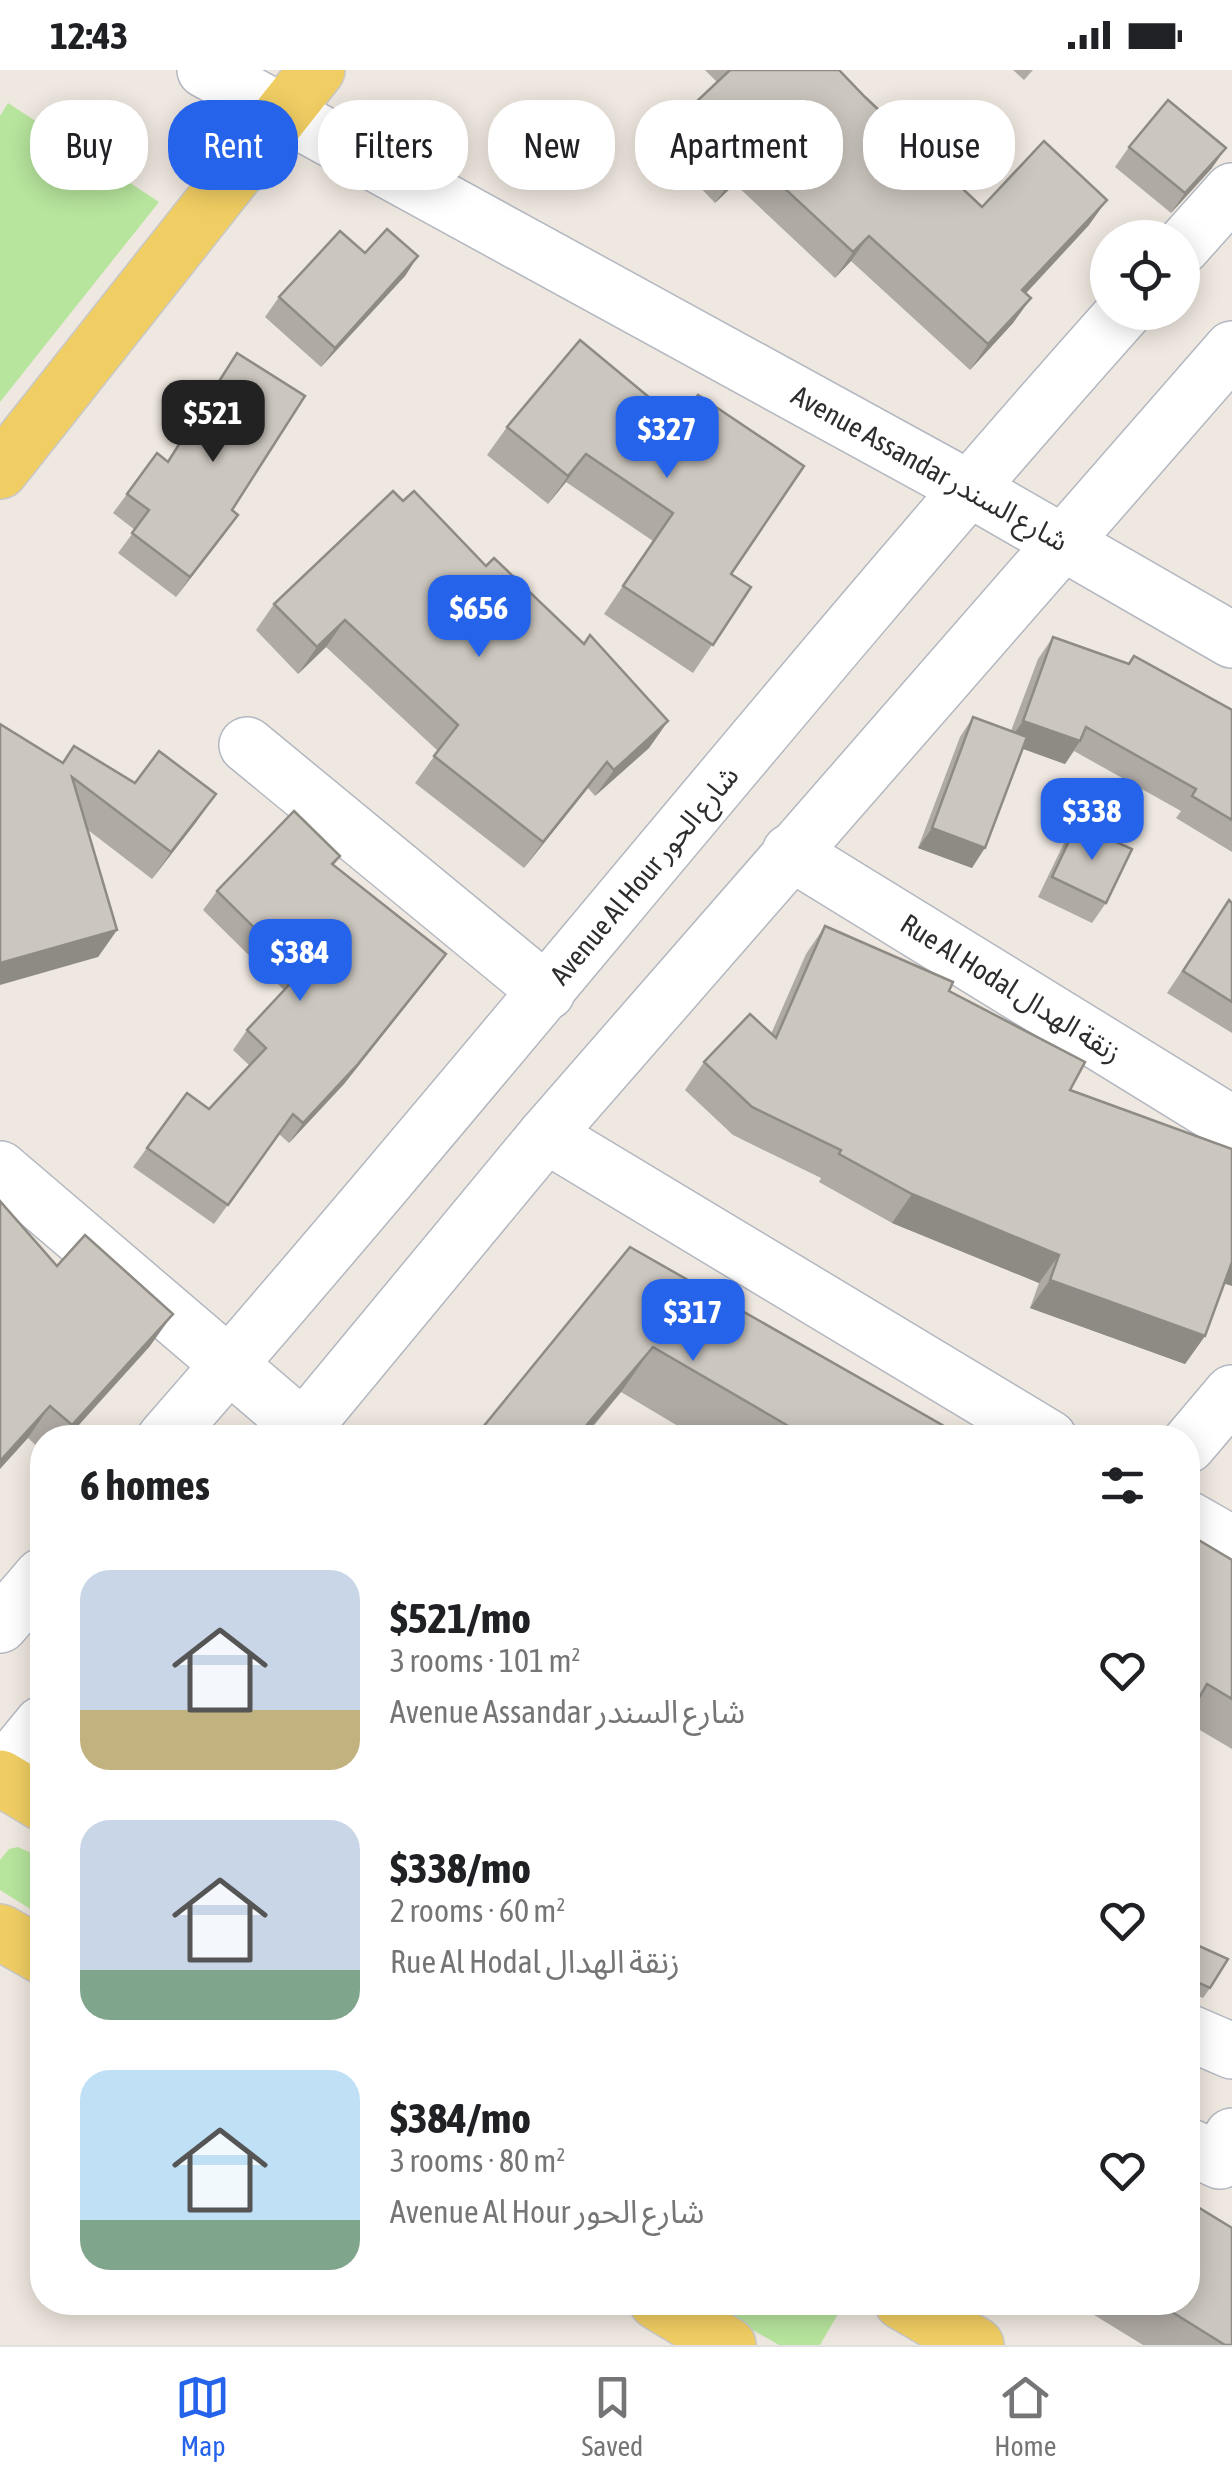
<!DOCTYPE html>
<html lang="en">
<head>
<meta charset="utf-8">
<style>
  body { margin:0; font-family:"Asap Condensed","Noto Sans Arabic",sans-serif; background:#f6f6f6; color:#202124; height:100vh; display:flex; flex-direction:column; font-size:38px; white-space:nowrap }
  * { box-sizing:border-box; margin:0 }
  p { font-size:32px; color:#757577 }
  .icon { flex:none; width:55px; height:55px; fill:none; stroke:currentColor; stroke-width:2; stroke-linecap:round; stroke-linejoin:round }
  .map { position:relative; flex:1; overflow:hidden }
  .panel { position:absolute; left:30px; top:1355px; width:1170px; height:890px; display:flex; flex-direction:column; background:#fff; border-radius:40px; box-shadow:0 5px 25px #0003 }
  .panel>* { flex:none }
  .hud { position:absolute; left:30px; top:30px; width:1172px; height:90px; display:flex; gap:20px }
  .tools { position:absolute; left:1090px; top:150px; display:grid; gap:20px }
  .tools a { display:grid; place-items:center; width:110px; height:110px; border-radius:50%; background:#fff; box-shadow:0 5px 25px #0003; font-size:50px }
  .price { position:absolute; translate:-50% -85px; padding:0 22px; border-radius:20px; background:#2563eb; color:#fff; font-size:32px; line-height:65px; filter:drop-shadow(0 2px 5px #0008) }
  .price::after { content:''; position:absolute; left:50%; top:60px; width:30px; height:22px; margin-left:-15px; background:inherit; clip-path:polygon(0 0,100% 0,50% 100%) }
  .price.active { background:#222; color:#fff }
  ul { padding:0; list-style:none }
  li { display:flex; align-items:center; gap:30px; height:250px; padding:0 50px }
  li span { display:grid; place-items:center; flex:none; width:280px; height:200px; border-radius:30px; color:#555 }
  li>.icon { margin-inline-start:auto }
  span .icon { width:120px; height:120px; fill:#fffc; stroke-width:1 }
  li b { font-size:42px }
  h2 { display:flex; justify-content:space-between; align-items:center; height:120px; padding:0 50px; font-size:42px }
  .pill { padding:0 35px; border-radius:40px; background:#fff; box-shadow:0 5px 25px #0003; font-size:35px; line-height:90px }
  .pill.active { background:#2563eb; color:#fff }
  .status { display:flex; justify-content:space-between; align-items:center; height:70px; padding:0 50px; background:#fff; direction:ltr }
  .status svg { height:28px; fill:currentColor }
  .tabs { display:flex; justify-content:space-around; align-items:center; height:140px; border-top:2px solid #e0e0e0; background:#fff; font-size:28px; color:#757577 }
  .tabs a { display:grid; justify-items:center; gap:5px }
  .tabs .active { color:#2563eb }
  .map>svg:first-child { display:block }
</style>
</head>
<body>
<div class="status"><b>12:43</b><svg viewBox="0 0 49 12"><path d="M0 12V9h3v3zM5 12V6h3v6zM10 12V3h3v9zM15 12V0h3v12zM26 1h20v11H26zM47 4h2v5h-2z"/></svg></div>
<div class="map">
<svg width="1232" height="2275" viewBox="0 0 1232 2275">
  <rect width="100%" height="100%" fill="#efe8e0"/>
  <g fill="#b7e59d">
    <path d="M8,33L159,132L0,332V46Z"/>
    <path d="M18,1777L42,1788L40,1845L0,1820V1790L9,1779Z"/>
    <path d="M834,2232L842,2237L820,2275H779L705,2233Z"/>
  </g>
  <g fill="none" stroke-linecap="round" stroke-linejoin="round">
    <g stroke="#b3b7c1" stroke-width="58">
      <g id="minor">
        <path d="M205,0L968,418L1232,570"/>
        <path d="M1182,177L1232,121"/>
        <path d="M247,675L547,922"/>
        <path d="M790,782L1232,1054"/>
        <path d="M546,1065L1049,1368"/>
        <path d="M0,1099L315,1368"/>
        <path d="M165,1368C490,997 796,610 1124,242"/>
        <path d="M295,1368L546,1065L1232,279"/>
        <path d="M1188,1375L1232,1323"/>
        <path d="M1188,1449L1232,1474"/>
        <path d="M0,1555L42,1506"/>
        <path d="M0,1705L42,1654"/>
        <path d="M1188,1962L1232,1981"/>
        <path d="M1188,2076L1220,2091L1232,2066"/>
      </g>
    </g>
    <g stroke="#c8c8c8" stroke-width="58">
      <g id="major">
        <path d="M0,401L317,0"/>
        <path d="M0,1708L42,1733"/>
        <path d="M0,1862L42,1886"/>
        <path d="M657,2232L728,2275"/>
        <path d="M902,2232L976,2275"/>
      </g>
    </g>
    <use href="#minor" stroke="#fff" stroke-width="55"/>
    <use href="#major" stroke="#f1ce63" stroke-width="55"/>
  </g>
  <g fill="#afaaa3">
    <path d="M705,0H839L865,27L982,137L1089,155L1026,223L1031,228L1013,253L970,300L851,191L835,208L735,114L715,133L660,75L678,49L717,12Z"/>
    <path d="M1013,0H1033L1024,10Z"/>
    <path d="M1129,77L1212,98L1171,143L1115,97Z"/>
    <path d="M365,183L418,186L405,206L321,297L265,247L279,227Z"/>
    <path d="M237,283L232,440L238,445L176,527L118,483L135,460L113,443L127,424L167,391Z"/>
    <path d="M698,325L731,504L751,517L693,603L604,544L653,471L566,412L548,434L487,385L507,357L679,353Z"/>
    <path d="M403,431L584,574L668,651L649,678L595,726L588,718L524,798L415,713L438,681L326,577L298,604L256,560L274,534Z"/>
    <path d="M1053,567L1128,593L1134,586L1232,640V782L1176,748L1181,741L1074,681L1065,694L1023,679L972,798L918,778L960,667L973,647L1011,661L1038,589Z"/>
    <path d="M62,692L197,751L152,809L88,760L117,860L98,887Z"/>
    <path d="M1077,754L1106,833L1092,853L1038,827L1064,773Z"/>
    <path d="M340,786L334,795L446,884L432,903L344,1014L289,1073L279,1064L214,1154L133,1097L187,1023L209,1039L250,996L233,980L247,960L284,920L203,840L217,821Z"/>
    <path d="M1229,830L1232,833V963L1167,923Z"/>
    <path d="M825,856L949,921L1070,1020L1224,1214L1205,1266L1185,1294L1030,1238L1039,1213L892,1153L819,1112L821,1108L733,1065L685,1020L704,992L771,964L806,884Z"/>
    <path d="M630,1177L965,1368H698L621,1322L584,1368H475Z"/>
    <path d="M57,1196L150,1276L67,1368H42V1381L28,1368Z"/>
    <path d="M1197,1469L1232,1490V1679L1188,1653V1482Z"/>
    <path d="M1188,1871L1210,1918L1203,1928L1188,1922Z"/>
    <path d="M1073,2232H1188L1232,2275H1143Z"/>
  </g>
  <g fill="#8e8b85">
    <path d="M1226,78L1212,98L1171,143L1185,123Z"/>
    <path d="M753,89L735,114L715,133L733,108Z"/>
    <path d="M1107,130L1089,155L1005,246L1022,220Z"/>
    <path d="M869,166L851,191L835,208L853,182Z"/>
    <path d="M418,186L405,206L321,297L335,278Z"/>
    <path d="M1031,228L1013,253L970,300L988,274Z"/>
    <path d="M586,384L566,412L548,434L568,406Z"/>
    <path d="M238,445L224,465L176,527L190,507Z"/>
    <path d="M345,550L326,577L298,604L317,577Z"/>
    <path d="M668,651L649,678L595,726L614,700Z"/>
    <path d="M1023,651L1080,671L1065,694L1007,673Z"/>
    <path d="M607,692L588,718L524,798L543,772Z"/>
    <path d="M216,724L197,751L152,809L171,782Z"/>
    <path d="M932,758L985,778L972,798L918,778Z"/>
    <path d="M117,860L98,887L0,915V893Z"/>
    <path d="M446,884L432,903L344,1014L289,1073L303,1053Z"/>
    <path d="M912,1124L1059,1185L1039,1213L892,1153Z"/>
    <path d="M1232,1187V1216L1216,1211Z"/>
    <path d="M1050,1210L1205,1266L1185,1294L1030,1238Z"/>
    <path d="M173,1244L150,1276L67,1368H63L72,1355Z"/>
    <path d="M653,1277L621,1322L582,1368H576Z"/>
    <path d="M50,1336L28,1368L0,1399V1391Z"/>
  </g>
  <g fill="#cbc6be" stroke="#8e8b85" stroke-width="2.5">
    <path d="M730,0H839L865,27L982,137L1044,71L1107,130L1022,220L1031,228L988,274L869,166L853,182L753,89L733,108L678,49Z"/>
    <path d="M1168,30L1226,78L1185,123L1129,77Z"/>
    <path d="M387,159L418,186L335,278L279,227L340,161L365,183Z"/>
    <path d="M580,270L680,353L698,325L804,396L731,504L751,517L713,575L623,516L673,443L586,384L568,406L507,357Z"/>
    <path d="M237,283L305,326L232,440L238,445L190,507L132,463L149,440L127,424L157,383L168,392Z"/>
    <path d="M393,421L403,431L414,421L486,496L494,488L584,574L590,565L668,651L614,700L607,692L543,772L434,686L458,655L345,550L317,577L274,534Z"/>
    <path d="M1053,567L1129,594L1134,586L1232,640V750L1192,726L1196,719L1086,657L1080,671L1023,651Z"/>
    <path d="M973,647L1027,667L985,778L932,758Z"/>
    <path d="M0,654L63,693L74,676L135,713L159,681L216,724L171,782L72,707L117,860L0,893Z"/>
    <path d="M294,741L340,786L332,794L446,884L358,994L303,1053L293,1044L228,1135L147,1078L187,1023L209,1039L266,978L247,960L300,903L217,821Z"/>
    <path d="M1077,754L1132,779L1106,833L1052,807Z"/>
    <path d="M1229,830L1232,833V932L1183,901Z"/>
    <path d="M825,856L953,912L949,921L1085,992L1070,1020L1232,1079V1192L1205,1266L1050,1210L1059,1185L912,1124L839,1084L841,1080L752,1037L704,992L750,944L776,968Z"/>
    <path d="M0,1131L57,1196L85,1165L173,1244L72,1355L50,1336L0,1391Z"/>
    <path d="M630,1177L965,1368H809L653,1277L579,1364L584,1368H496L483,1357Z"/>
    <path d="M1197,1469L1232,1490V1629L1207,1614L1188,1647V1484Z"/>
    <path d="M1188,1871L1228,1889L1210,1918L1188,1908Z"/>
    <path d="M1188,2131L1232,2158V2275H1225L1156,2232H1188Z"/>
  </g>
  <g text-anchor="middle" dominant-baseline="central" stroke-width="8" stroke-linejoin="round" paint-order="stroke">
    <g font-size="28" fill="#2d2d2d" stroke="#fff">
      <text transform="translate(930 398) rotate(29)">Avenue Assandar شارع السندر</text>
      <text transform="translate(644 805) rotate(-50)">Avenue Al Hour شارع الحور</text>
      <text transform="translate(1011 918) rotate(32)">Rue Al Hodal زنقة الهدال</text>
    </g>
  </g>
</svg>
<div class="tools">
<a><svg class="icon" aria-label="locate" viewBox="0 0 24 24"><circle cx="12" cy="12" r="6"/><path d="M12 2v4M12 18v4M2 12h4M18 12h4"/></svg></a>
</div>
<b class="price active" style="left:213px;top:395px">$521</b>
<b class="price" style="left:667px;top:411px">$327</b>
<b class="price" style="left:479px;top:590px">$656</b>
<b class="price" style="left:1092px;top:793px">$338</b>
<b class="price" style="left:300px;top:934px">$384</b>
<b class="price" style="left:693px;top:1294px">$317</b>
<div class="hud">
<a class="pill">Buy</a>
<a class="pill active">Rent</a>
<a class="pill">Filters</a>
<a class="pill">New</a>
<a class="pill">Apartment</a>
<a class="pill">House</a>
</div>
<section class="panel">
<h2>6 homes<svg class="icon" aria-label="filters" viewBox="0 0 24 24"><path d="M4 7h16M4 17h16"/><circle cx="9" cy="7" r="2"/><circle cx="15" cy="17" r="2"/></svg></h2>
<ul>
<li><span style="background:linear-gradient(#c9d6e8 70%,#c2b280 0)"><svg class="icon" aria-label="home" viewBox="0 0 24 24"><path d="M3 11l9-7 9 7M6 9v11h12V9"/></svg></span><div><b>$521/mo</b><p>3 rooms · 101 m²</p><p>Avenue Assandar شارع السندر</p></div><svg class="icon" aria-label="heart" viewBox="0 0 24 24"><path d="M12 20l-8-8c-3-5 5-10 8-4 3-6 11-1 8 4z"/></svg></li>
<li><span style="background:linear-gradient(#c9d6e8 75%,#7fa58c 0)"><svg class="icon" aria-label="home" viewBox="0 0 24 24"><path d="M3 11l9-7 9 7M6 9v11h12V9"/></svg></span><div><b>$338/mo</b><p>2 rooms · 60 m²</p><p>Rue Al Hodal زنقة الهدال</p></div><svg class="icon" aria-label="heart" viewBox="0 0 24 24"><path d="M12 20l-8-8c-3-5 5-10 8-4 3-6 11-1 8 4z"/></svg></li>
<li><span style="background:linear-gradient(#bfe0f5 75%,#7fa58c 0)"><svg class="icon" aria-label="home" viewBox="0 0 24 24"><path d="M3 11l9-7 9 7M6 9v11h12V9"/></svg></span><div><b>$384/mo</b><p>3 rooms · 80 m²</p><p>Avenue Al Hour شارع الحور</p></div><svg class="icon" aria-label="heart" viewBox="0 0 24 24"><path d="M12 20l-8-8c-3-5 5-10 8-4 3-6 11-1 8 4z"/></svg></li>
</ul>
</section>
</div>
<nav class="tabs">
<a class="active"><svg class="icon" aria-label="map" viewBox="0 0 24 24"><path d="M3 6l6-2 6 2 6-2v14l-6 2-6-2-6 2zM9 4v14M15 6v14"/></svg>Map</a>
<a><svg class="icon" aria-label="saved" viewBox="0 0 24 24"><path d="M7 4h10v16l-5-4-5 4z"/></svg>Saved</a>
<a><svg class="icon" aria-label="home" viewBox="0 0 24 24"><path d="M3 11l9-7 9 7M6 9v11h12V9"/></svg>Home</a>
</nav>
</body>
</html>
